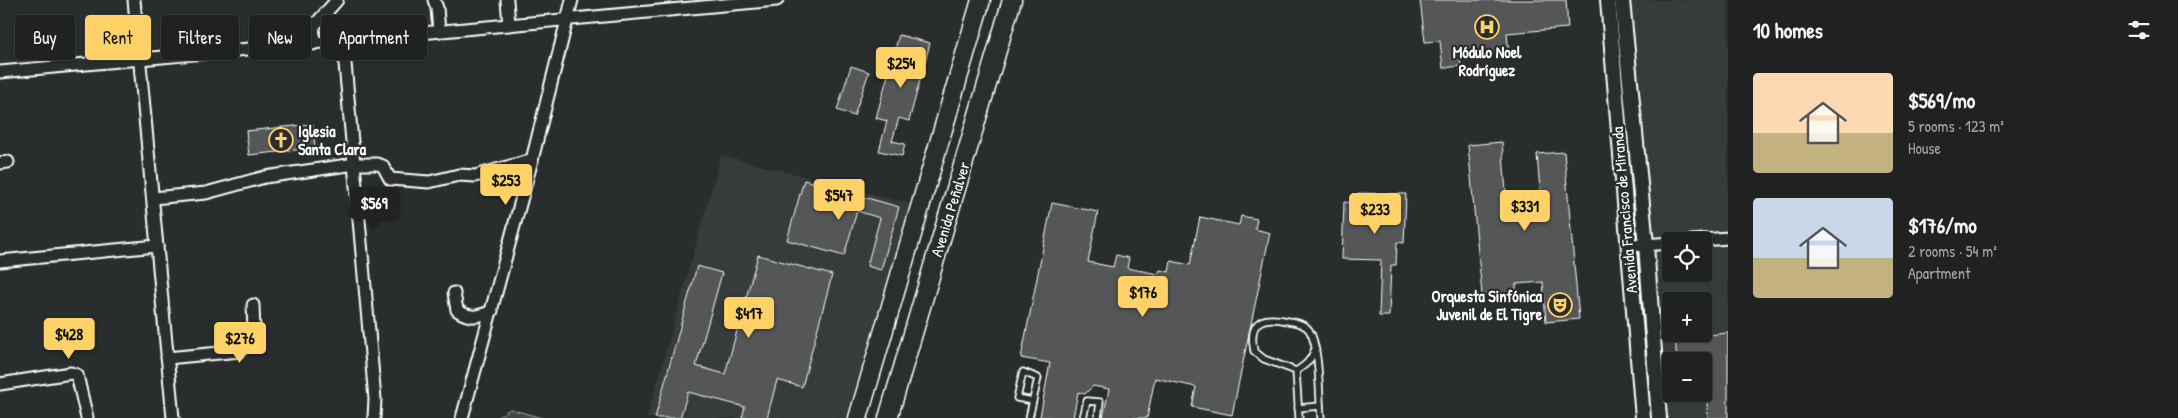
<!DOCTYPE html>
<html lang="en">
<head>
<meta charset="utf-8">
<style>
  body { margin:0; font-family:"Patrick Hand",sans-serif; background:#2d2f2f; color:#f1f3f6; height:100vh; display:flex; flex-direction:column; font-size:19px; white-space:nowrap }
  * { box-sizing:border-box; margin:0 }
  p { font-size:16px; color:#a2a4a5 }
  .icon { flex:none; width:28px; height:28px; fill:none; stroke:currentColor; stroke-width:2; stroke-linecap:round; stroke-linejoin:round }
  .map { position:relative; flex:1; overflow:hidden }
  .side { display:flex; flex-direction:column; background:#202222; width:450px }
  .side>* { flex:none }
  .banner { position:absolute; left:15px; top:15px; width:475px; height:45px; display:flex; gap:10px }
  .fabs { position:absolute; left:1662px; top:232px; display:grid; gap:10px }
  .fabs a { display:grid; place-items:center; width:50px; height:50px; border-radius:5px; background:#202222; box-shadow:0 1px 4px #0004,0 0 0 1px #3d3f40; font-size:25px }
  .price { position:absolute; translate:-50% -42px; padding:0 11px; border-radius:5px; background:#ffd166; color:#111; font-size:16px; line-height:32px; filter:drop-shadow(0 1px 2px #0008) }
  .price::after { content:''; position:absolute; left:50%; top:30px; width:15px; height:11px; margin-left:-8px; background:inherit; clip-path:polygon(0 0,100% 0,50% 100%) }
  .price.selected { background:#222; color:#fff }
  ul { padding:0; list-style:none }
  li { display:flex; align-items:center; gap:15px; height:125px; padding:0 25px }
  li span { display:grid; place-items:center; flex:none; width:140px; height:100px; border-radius:5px; color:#555 }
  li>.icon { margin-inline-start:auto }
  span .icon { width:60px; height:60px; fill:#fffc; stroke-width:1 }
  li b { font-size:21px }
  h2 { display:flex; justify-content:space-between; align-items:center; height:60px; padding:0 25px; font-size:21px }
  .chip { padding:0 18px; border-radius:5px; background:#202222; box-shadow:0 1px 4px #0004,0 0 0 1px #3d3f40; font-size:18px; line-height:45px }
  .chip.selected { background:#ffd166; color:#111 }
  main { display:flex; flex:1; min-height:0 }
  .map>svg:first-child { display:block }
</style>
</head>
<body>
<main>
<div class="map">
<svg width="1728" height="418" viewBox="0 0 1728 418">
  <rect width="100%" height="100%" fill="#2a2d2e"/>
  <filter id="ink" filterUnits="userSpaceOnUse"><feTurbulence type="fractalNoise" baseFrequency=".02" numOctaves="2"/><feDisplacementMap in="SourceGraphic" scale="10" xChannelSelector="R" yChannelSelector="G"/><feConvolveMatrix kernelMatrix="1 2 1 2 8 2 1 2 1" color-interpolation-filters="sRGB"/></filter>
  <g filter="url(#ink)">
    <g fill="#373a3b" fill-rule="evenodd">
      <path d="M1615,0H1728V418H1650ZM1671,241H1704V274H1671ZM1671,301H1704V334H1671ZM1671,361H1704V394H1671Z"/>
      <path d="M721,155L911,204L846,418H647Z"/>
    </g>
    <path fill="#414445" stroke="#a0a2a2" d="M510,409L542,418H496Z"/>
    <g fill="#555758" stroke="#fff">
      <path d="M1420,0H1566L1568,28L1507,33L1509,54L1460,59L1461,66L1443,68L1440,41L1425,42Z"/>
      <path d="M899,35L930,43L909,121L899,118L892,141L905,144L902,156L879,151L887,121L876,118Z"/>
      <path d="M851,66L869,72L854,116L837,110Z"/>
      <path d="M313,124L315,148L249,155L246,131Z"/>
      <path d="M1502,142L1507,205L1541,202L1537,154L1564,152L1579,319L1546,322L1543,282L1516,284V292L1482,295L1468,145Z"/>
      <path d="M804,180L899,207L881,270L867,266L880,218L857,211L844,256L787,240Z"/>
      <path d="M1358,193L1406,194L1404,243L1397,242L1396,265H1391L1389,316H1379L1381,260L1342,259L1344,202L1357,203Z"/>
      <path d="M1052,203L1098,212L1088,262L1113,267L1116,255L1129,258L1127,268L1158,274L1160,270L1169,272L1171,261L1190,265L1200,217L1239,225L1241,216L1257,219L1255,229L1270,233L1232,415L1192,407L1196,387L1155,378L1147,418H1103L1109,389L1093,386L1085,394L1078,392L1073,418L1040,417L1050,363L1021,358Z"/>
      <path d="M758,255L832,275L802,387L777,380L767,418H742L745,407L688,392L680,418H655L697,266L722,273L696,366L725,374Z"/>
      <path d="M1728,333V418H1708L1704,361H1677L1675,338Z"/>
    </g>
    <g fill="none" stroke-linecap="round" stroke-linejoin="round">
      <g stroke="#fff" stroke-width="9">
        <g id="service">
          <path d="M1296,371C1304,366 1311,361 1314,351"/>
          <path d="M1298,408L1320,406"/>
          <path d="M1029,418L1038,378L1023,372L1017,398L1033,401"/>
          <path d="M1083,418L1087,401L1100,402L1098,418"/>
          <path d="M1299,418L1296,371L1264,359L1254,351C1248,321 1262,315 1288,321C1295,322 1305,324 1309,330C1320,346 1319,397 1321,418"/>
        </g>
      </g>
      <g stroke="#fff" stroke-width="15">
        <g id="minor">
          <path d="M134,0L173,418"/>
          <path d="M434,0L437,8L439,31"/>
          <path d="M507,0L509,25"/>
          <path d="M343,41L375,399L374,418"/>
          <path d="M313,44L314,26L337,0"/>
          <path d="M0,72L777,0"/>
          <path d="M0,163L8,162"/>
          <path d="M153,198L206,193L265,177L355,164H377L383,166L390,179L429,182L459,175L475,176L532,160"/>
          <path d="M1691,241L1728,238"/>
          <path d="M1630,246L1671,243"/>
          <path d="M0,261L157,246"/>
          <path d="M454,293L457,310C470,319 478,317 492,311"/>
          <path d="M167,358L240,351L254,333L253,305"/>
          <path d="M0,384L71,373L77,375L87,418"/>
          <path d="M462,418L532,160L572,0"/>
        </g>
      </g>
      <g stroke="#fff" stroke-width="18">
        <g id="tertiary">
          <path d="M1608,0L1643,418"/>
          <path d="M1622,0L1646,245L1659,418"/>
        </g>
      </g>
      <g stroke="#fff" stroke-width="21">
        <g id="primary">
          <path d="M858,418L981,0"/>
          <path d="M888,418L1012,0"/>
        </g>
      </g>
      <use href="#service" stroke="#2a2d2e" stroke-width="5.5"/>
      <use href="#minor" stroke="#2a2d2e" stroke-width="11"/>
      <use href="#tertiary" stroke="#2a2d2e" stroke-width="14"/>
      <use href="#primary" stroke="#2a2d2e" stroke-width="18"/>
    </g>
  </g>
  <defs>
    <g id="hospital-ring" transform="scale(1.25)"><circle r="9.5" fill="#2a2d2e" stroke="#ffd166" stroke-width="1.5"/><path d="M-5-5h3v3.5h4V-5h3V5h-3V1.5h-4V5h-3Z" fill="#ffd166"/></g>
    <g id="church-ring" transform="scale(1.25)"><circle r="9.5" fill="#2a2d2e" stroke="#ffd166" stroke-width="1.5"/><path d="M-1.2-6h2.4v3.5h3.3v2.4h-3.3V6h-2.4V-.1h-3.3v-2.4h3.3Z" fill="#ffd166"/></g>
    <g id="theatre-ring" transform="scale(1.25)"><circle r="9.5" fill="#2a2d2e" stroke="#ffd166" stroke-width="1.5"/><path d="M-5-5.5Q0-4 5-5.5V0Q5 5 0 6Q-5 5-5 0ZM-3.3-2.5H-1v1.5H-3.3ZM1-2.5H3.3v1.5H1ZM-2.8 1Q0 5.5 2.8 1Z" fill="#ffd166"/></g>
  </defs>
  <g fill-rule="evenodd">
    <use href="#hospital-ring" x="1487" y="27"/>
    <use href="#church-ring" x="281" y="140"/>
    <use href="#theatre-ring" x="1560" y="305"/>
  </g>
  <g text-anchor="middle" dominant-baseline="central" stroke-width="4.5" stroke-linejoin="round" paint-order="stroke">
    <g font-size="16" font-weight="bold" fill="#fff" stroke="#2a2d2e">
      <text x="1487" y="52">Módulo Noel<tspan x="1487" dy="18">Rodríguez</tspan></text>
      <text x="298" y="131" text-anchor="start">Iglesia<tspan x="298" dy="18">Santa Clara</tspan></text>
      <text x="1542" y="296" text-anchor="end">Orquesta Sinfónica<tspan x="1542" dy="18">Juvenil de El Tigre</tspan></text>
    </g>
    <g font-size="16" fill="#fff" stroke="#2a2d2e">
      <text transform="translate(950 209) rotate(-73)">Avenida Peñalver</text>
      <text transform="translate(1624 210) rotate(-95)">Avenida Francisco de Miranda</text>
    </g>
  </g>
</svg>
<div class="fabs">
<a><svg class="icon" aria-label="locate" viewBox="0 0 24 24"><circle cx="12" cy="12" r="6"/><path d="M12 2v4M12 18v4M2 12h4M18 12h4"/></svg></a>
<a>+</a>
<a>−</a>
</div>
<b class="price" style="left:901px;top:89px">$254</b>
<b class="price" style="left:506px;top:206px">$253</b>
<b class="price" style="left:839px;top:221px">$547</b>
<b class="price selected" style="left:374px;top:229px">$569</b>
<b class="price" style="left:1525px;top:232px">$331</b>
<b class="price" style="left:1375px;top:235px">$233</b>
<b class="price" style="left:1143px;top:318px">$176</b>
<b class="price" style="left:749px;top:339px">$417</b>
<b class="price" style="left:69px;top:360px">$428</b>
<b class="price" style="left:240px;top:364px">$276</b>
<div class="banner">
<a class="chip">Buy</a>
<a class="chip selected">Rent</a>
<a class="chip">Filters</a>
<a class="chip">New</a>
<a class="chip">Apartment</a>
</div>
</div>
<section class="side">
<h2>10 homes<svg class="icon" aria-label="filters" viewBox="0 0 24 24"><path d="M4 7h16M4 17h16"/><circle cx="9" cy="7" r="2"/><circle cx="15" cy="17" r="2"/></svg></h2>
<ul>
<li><span style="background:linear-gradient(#ffd9b3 60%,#c2b280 0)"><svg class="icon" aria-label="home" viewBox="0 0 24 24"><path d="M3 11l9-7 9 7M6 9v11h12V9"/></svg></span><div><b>$569/mo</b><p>5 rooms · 123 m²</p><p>House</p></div></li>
<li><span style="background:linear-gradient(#c9d6e8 60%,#c2b280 0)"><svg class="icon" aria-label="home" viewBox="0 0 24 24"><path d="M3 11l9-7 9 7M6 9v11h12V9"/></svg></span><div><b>$176/mo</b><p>2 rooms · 54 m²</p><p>Apartment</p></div></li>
</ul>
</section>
</main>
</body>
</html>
